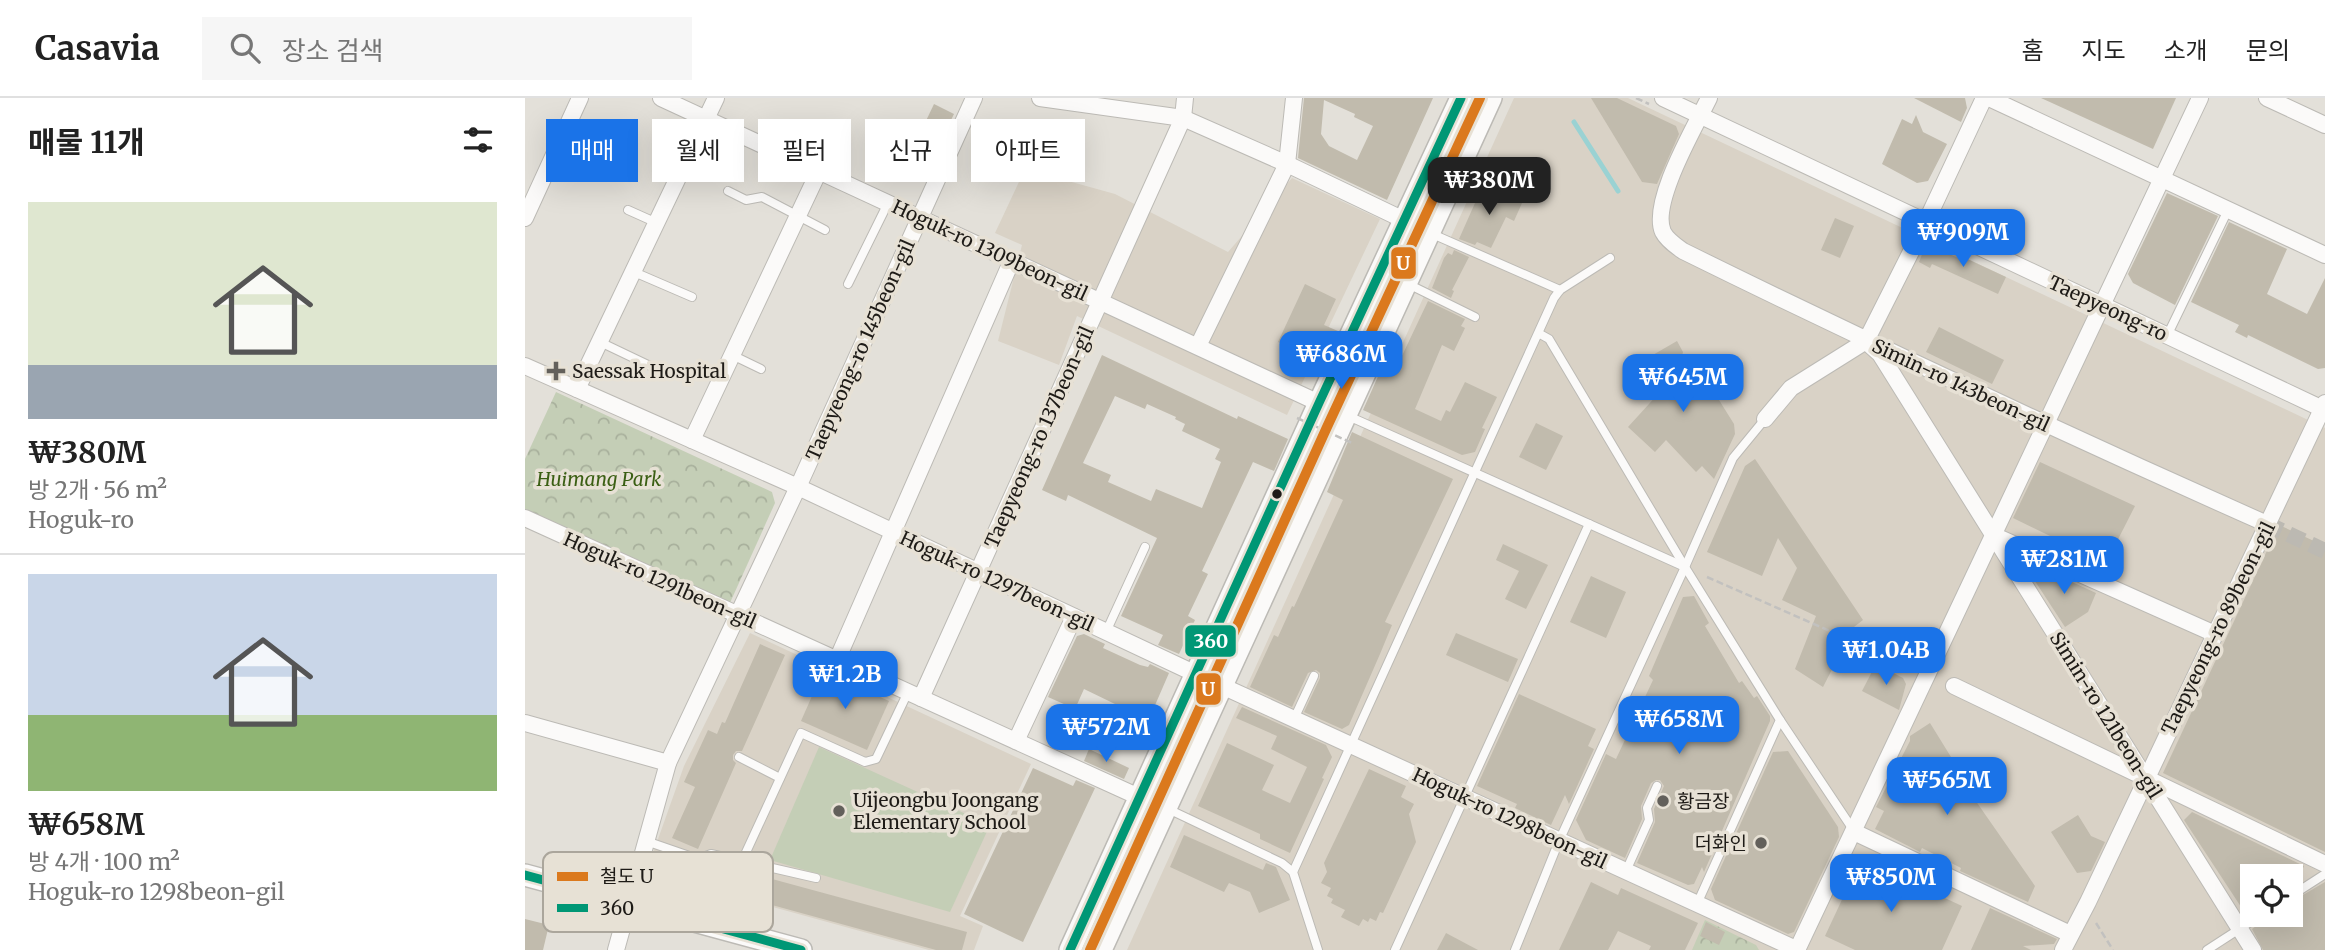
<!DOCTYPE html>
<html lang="ko">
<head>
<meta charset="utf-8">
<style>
  body { margin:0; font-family:Merriweather,"Noto Sans KR",serif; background:#f6f6f6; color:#222; height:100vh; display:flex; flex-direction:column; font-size:26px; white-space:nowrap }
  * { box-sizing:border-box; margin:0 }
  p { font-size:23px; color:#767676 }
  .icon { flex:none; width:38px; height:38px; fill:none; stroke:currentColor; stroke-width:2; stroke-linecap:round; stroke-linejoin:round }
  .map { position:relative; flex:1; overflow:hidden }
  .drawer { display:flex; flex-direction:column; background:#fff; width:525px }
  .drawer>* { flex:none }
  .guide { position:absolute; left:21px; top:21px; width:665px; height:63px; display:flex; gap:14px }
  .tools { position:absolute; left:1715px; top:766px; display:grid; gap:14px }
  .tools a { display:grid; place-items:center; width:63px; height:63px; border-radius:0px; background:#fff; box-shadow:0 7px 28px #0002; font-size:35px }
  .price { position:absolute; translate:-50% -60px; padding:0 16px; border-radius:14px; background:#1a73e8; color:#fff; font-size:23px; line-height:46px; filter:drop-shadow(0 2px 4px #0008) }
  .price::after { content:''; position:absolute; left:50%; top:42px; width:21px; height:16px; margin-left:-10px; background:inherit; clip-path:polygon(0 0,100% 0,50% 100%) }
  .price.on { background:#222; color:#fff }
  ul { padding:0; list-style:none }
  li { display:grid; align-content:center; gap:14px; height:371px; padding:0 28px }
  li+li { border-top:2px solid #e0e0e0 }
  li span { display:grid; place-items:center; height:217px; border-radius:0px; color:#555 }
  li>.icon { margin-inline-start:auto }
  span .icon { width:126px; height:126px; fill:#fffc; stroke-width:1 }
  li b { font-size:30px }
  h2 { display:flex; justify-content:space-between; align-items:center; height:84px; padding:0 28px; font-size:30px }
  .tag { padding:0 24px; border-radius:0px; background:#fff; box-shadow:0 7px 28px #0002; font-size:24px; line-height:63px }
  .tag.on { background:#1a73e8; color:#fff }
  header { display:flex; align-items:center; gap:42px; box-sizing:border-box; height:98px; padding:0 35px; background:#fff; border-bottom:2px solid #e0e0e0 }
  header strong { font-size:33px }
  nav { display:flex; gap:38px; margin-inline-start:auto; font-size:24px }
  .search { width:490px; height:63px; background:#f6f6f6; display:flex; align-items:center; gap:18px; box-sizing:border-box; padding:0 24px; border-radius:0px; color:#767676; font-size:26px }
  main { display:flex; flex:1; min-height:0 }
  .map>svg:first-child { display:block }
</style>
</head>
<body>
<header>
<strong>Casavia</strong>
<div class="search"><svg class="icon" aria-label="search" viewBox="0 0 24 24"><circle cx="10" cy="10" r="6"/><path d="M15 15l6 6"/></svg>장소 검색</div>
<nav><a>홈</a><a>지도</a><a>소개</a><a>문의</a></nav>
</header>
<main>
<section class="drawer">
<h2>매물 11개<svg class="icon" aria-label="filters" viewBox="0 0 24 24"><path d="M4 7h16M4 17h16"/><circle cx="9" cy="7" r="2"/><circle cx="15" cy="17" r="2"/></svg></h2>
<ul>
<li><span style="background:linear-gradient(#dfe7d0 75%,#9aa5b1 0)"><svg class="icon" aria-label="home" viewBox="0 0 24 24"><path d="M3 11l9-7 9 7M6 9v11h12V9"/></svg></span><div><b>₩380M</b><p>방 2개 · 56 m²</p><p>Hoguk-ro</p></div></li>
<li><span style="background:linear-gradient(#c9d6e8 65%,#8fb573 0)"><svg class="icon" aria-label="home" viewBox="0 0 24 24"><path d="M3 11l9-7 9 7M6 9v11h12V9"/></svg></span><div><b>₩658M</b><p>방 4개 · 100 m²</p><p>Hoguk-ro 1298beon-gil</p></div></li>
</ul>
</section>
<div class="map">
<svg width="1800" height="852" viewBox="0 0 1800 852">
  <defs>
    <pattern id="park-crowns" width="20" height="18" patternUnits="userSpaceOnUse" patternTransform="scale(1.75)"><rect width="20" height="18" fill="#c4ceb6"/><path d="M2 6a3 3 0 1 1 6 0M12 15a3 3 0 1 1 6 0" fill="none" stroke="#a8b09c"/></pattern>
  </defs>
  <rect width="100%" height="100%" fill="#e3e0d9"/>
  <g fill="#d9d2c6" fill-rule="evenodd">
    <path d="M989,0H1103L1800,330V852H602ZM1727,779H1766V817H1727Z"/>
    <path d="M500,71L590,96L703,154L767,80L855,121L762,317L552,218L534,267L473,243L497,147L470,135Z"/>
    <path d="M225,535L506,666L435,818L458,828L449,852H404L125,775L127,758L159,668Z"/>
  </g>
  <g fill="url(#park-crowns)">
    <path d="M31,294L247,394L250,405L204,507L0,413V361Z"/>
    <path d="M1180,822L1231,847L1234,852H1167Z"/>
  </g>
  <path fill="#c4ceb6" d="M294,649L465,727L425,814L245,762Z"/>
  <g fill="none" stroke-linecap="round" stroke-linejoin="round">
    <path stroke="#9ad2d3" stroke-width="5" d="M1049,24L1093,93"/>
  </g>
  <g fill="#c1bbad" fill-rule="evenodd">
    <path d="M779,0H908L862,102L773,60ZM799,2L830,16L829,19L848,28L832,62L804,48L796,36Z"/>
    <path d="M1066,0H1092L1151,28L1154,36L1132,86L1117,84Z"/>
    <path d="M1389,0H1440L1442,10L1436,24Z"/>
    <path d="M1516,0H1651L1628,51Z"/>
    <path d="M409,6L429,16L409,57L389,48Z"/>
    <path d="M1391,17L1398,34L1422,46L1403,83L1392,85L1357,66L1377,21L1387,26Z"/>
    <path d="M958,87L997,105L989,123L981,119L966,150L952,144L950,147L934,141Z"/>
    <path d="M1642,95L1693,118L1650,207L1608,185L1603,176Z"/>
    <path d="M1310,120L1329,128L1315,160L1296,152Z"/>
    <path d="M1704,124L1762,151L1742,196L1782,216L1800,180V270L1793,271L1723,237L1722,240L1710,234L1714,227L1666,204Z"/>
    <path d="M1417,145L1414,152L1436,161L1438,159L1481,179L1473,196L1407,166L1405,170L1394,164L1398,154Z"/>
    <path d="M929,152L944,159L927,192L929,193L926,200L907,190L919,160L923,155L927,157Z"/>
    <path d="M780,186L811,201L799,227L813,233L798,266L753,244Z"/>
    <path d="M903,203L940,221L936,228L940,230L929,253L917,247L890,311L916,323L921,312L925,314L940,284L972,299L957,330L960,331L950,354L937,357L838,312L863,256L875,262Z"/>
    <path d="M1414,229L1479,262L1467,286L1401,254Z"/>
    <path d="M1152,243L1158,254L1157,258L1184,302H1194L1209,326L1210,336L1189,381L1177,368L1171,374L1141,342L1130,354L1103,329L1134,295L1124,276L1121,277L1114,265Z"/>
    <path d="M837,244L839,245L798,336L795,335Z"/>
    <path d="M577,257L712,321L713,318L763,341L749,373L728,364L677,473L683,476L663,518L670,522L654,556L633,547L638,537L596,518L632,440L543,397L541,403L517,392ZM590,298L620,311L622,306L651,319L650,321L660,326L657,333L695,351L690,361L696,364L677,410L631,391L626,403L583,384L586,377L558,365Z"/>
    <path d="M1011,325L1038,338L1021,372L994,359Z"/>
    <path d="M827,334L928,381L860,524L867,527L855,556L824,627L817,631L779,614L795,580V575L791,572L783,575L767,609L725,589L749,537L753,539L767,508L769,509L818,402L802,394Z"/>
    <path d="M1230,361L1338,522L1307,546L1318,550L1298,589L1270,571L1291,518L1257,502L1272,470L1253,440L1237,478L1182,454L1220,368Z"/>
    <path d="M1515,364L1610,408L1581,465L1488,420Z"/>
    <path d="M1754,427L1800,448V754L1638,675Z"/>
    <path d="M978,446L1023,467L1001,511L980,501L994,473L971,462Z"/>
    <path d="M1514,469L1571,495L1563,514L1540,529L1506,477Z"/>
    <path d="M1066,478L1101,494L1081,540L1045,524Z"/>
    <path d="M1169,498L1184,525L1180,528L1214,585L1217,583L1229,600L1232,598L1245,618V623L1179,774L1177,769L1169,786L1163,787L1112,765L1130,724L1129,711L1139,688L1135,682H1131L1126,685L1116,708L1117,721L1100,760L1061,742L1051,722L1081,656L1091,661L1128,582L1124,578L1158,499Z"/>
    <path d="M931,535L993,561L983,584L921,557Z"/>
    <path d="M559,536L580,546L578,550L615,567L623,569L625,566L644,575L621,628L589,613L592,607L559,591L550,611L523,599L552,538Z"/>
    <path d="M235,546L260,557L217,653H211L208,657V662L211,665L173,751L147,740L170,689L159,684L183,632L192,636L197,624L200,625Z"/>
    <path d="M1351,566L1378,580L1381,586L1374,612L1337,593Z"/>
    <path d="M298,573L364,603L342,652L276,623Z"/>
    <path d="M994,596L1071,631L1063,648L1069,651L1044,706L1040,697L1026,727L990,710L992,706L952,688Z"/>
    <path d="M717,609L801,647L807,659L797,680L799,681L765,755L735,741V736L673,708L702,645L749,667L737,692L765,705L782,669L746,651L752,638L711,620Z"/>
    <path d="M1405,625L1439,680L1450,698L1448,699L1510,788L1503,804L1435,773L1436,770L1397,750L1395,754L1350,731L1359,713L1351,709L1385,643V638Z"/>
    <path d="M564,651L604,670L599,681L559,663Z"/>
    <path d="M1263,653L1313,729L1314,739L1269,834L1263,836L1190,802L1186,791L1248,654Z"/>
    <path d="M508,670L548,688L551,682L570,690L498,844L439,816Z"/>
    <path d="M844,671L881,688L876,699L889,706L884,716L891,744L858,815L855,814L851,823L845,820L843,824L838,821L834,828L816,819L820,812L806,805L808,801L802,798L806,790L796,785L802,774L799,765Z"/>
    <path d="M1667,714L1779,768L1774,779H1727V815L1722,818L1659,722Z"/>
    <path d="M1553,717L1566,738L1580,744L1566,773L1552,775L1526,734Z"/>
    <path d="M659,737L738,772L741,765L751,769L765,802L734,815L725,794L704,785L699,794L645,769Z"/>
    <path d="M1336,761L1437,808L1417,852H1330L1300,838Z"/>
    <path d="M188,765L442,834L437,852H411L181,789Z"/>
    <path d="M1066,784L1093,797L1096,790L1173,825L1160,852H1124L1126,848L1093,833L1083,852H1034Z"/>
    <path d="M1800,784V852H1738L1727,831L1746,817H1766V804Z"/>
    <path d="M1465,810L1532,841L1529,846L1498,848L1506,852H1446Z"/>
    <path d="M0,821L24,827L18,852H0Z"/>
    <path d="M1181,824L1200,834L1194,847L1175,838Z"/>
    <path d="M921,835L953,852H912Z"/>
  </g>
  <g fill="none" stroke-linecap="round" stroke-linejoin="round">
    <path stroke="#bcb9b2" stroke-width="16" stroke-dasharray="16 8" stroke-linecap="butt" d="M1742,426L1800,453"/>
    <g stroke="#bcbab5" stroke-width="10">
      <g id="lane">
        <path d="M203,93L221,102L237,99L300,132"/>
        <path d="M103,112L132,125"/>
        <path d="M905,135L1035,192"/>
        <path d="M109,174L167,199"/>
        <path d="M881,185L950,219"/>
        <path d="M323,186L363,105"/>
        <path d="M1015,236L1024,241L1160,469L1255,622L1172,806"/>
        <path d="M1642,238L1703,112"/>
        <path d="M75,244L142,276"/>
        <path d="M207,257L236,271"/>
        <path d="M821,317L1160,469"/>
        <path d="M581,534L620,449"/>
        <path d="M769,621L789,578"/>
        <path d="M1255,622L1329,733"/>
        <path d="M214,659L255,680"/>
        <path d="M643,711L757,765L768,774"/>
        <path d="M121,743L173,761L186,756L217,763L276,635L340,664L351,661L383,594"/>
        <path d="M217,763L291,780"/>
        <path d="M1101,773L1124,722L1122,710L1132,688"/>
        <path d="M1766,798L1800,776"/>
        <path d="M793,852L768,774L1029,200L1035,192L1085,160"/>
        <path d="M870,852L1064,426"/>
        <path d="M990,852L1034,743L1160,469L1208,360L1240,321"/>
        <path d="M1682,852L1736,817"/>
      </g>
    </g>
    <g stroke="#bcbab5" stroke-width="18">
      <g id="street">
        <path d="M136,0L794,305"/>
        <path d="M515,0L658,20L762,66L879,122"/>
        <path d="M1138,0L1800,312"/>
        <path d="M1184,0C1170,29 1125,105 1138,134C1142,142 1151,148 1158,153C1351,248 1546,339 1742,426"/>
        <path d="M1464,0L1800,157"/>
        <path d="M1742,0L1800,27"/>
        <path d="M0,120L55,0"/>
        <path d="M673,248L762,66L769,0"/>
        <path d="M1346,248L1355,256L1728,852"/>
        <path d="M0,268L273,389L671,576"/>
        <path d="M52,291L191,0"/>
        <path d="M1240,321L1266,290L1341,243L1401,124L1459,0"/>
        <path d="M167,342L294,73"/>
        <path d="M0,420L614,699"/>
        <path d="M1468,437L1690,536"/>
        <path d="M312,562L487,162"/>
        <path d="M697,588L1273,852"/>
        <path d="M1429,588L1800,766"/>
        <path d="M396,600L658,20L660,0"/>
        <path d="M0,625L143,665"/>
        <path d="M491,643L549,519"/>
        <path d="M1329,734L1545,836"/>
        <path d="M91,852L143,665L273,389L449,0"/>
        <path d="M1272,852L1675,0"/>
        <path d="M1538,852L1563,804L1800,305"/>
      </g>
    </g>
    <g stroke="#bcbab5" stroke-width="24">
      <g id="secondary">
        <path d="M0,777L276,852"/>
        <path d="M545,852L794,305L936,0"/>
        <path d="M576,852L966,0"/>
      </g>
    </g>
    <g stroke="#c2c1bf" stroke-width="2.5" stroke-dasharray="7 3.5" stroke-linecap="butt">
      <path d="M1111,0L1124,6"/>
      <path d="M1182,479L1323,541"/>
      <path d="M1571,825L1588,852"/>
    </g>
    <use href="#lane" stroke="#fbfaf9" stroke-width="8"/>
    <use href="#street" stroke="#fbfaf9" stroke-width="16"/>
    <use href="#secondary" stroke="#fbfaf9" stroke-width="21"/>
    <path stroke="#c2c1bf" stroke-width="2.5" stroke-dasharray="7 3.5" stroke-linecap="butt" d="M772,320L827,345"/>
    <g stroke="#e7e1d5" stroke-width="14">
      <g id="bus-1">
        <path d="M0,777L276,852"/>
        <path d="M545,852L794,305L936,0"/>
      </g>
    </g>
    <use href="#bus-1" stroke="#009775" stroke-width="9"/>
    <g stroke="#e7e1d5" stroke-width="16">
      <path id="rail-1" d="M565,852L802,329L955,0"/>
    </g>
    <use href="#rail-1" stroke="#db791d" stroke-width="10"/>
  </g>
  <g fill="#63605b" stroke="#e7e1d5" stroke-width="2.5">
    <path d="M27.5 262.5h7v7h7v7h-7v7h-7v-7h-7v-7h7z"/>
    <circle cx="1138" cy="703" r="7"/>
    <circle cx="314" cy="713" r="7"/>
    <circle cx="1236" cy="745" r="7"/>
  </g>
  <circle fill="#1e1b17" stroke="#e7e1d5" stroke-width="2.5" cx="752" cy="396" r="6"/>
  <g text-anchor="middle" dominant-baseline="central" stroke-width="7" stroke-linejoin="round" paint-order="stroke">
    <g font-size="19" fill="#1e1b17" stroke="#e7e1d5">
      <text transform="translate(465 152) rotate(25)">Hoguk-ro 1309beon-gil</text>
      <text transform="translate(1583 210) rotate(25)">Taepyeong-ro</text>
      <text transform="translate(335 252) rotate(-66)">Taepyeong-ro 145beon-gil</text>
      <text transform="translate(1436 287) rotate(25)">Simin-ro 143beon-gil</text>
      <text transform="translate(514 339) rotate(-66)">Taepyeong-ro 137beon-gil</text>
      <text transform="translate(135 482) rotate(24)">Hoguk-ro 1291beon-gil</text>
      <text transform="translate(472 483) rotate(25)">Hoguk-ro 1297beon-gil</text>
      <text transform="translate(1693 530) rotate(-64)">Taepyeong-ro 89beon-gil</text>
      <text transform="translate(1581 617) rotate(58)">Simin-ro 121beon-gil</text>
      <text transform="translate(985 720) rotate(25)">Hoguk-ro 1298beon-gil</text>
    </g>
    <g font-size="19" fill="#1e1b17" stroke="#e7e1d5" text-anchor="start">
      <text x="47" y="273">Saessak Hospital</text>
      <text x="328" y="702">Uijeongbu Joongang<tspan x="328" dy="22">Elementary School</tspan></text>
      <text x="1152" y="703">황금장</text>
      <text x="1222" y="745" text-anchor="end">더화인</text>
    </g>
    <g font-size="19" font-style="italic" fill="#3b5f14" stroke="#e7e1d5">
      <text x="74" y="381">Huimang Park</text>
    </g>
  </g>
  <rect x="18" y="754" width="230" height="80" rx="10" fill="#e7e1d5" stroke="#aba69c" stroke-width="2"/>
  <rect x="32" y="774" width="31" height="9" fill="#db791d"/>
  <rect x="32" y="806" width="31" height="8" fill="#009775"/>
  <g font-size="19" fill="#1e1b17">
    <text x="75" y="785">철도 U</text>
    <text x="75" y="817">360</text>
  </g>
  <g stroke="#e7e1d5" stroke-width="2.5">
    <rect x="865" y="148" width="27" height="34" rx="7" fill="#db791d"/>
    <rect x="659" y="526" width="53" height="34" rx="7" fill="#009775"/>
    <rect x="670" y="574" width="27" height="34" rx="7" fill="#db791d"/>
  </g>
  <g font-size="19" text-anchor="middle" font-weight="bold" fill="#fff">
    <text x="878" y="172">U</text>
    <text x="686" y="550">360</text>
    <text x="683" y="598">U</text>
  </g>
</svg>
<div class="tools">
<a><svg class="icon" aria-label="locate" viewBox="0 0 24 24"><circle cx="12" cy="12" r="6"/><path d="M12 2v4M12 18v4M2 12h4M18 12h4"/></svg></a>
</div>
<b class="price on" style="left:964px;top:119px">₩380M</b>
<b class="price" style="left:1438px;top:171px">₩909M</b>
<b class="price" style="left:816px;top:293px">₩686M</b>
<b class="price" style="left:1158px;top:316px">₩645M</b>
<b class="price" style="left:1539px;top:498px">₩281M</b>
<b class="price" style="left:1361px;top:589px">₩1.04B</b>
<b class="price" style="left:320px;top:613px">₩1.2B</b>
<b class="price" style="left:1154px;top:658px">₩658M</b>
<b class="price" style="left:581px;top:666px">₩572M</b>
<b class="price" style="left:1422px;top:719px">₩565M</b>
<b class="price" style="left:1366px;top:816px">₩850M</b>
<div class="guide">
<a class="tag on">매매</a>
<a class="tag">월세</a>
<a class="tag">필터</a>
<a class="tag">신규</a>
<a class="tag">아파트</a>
</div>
</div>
</main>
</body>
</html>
